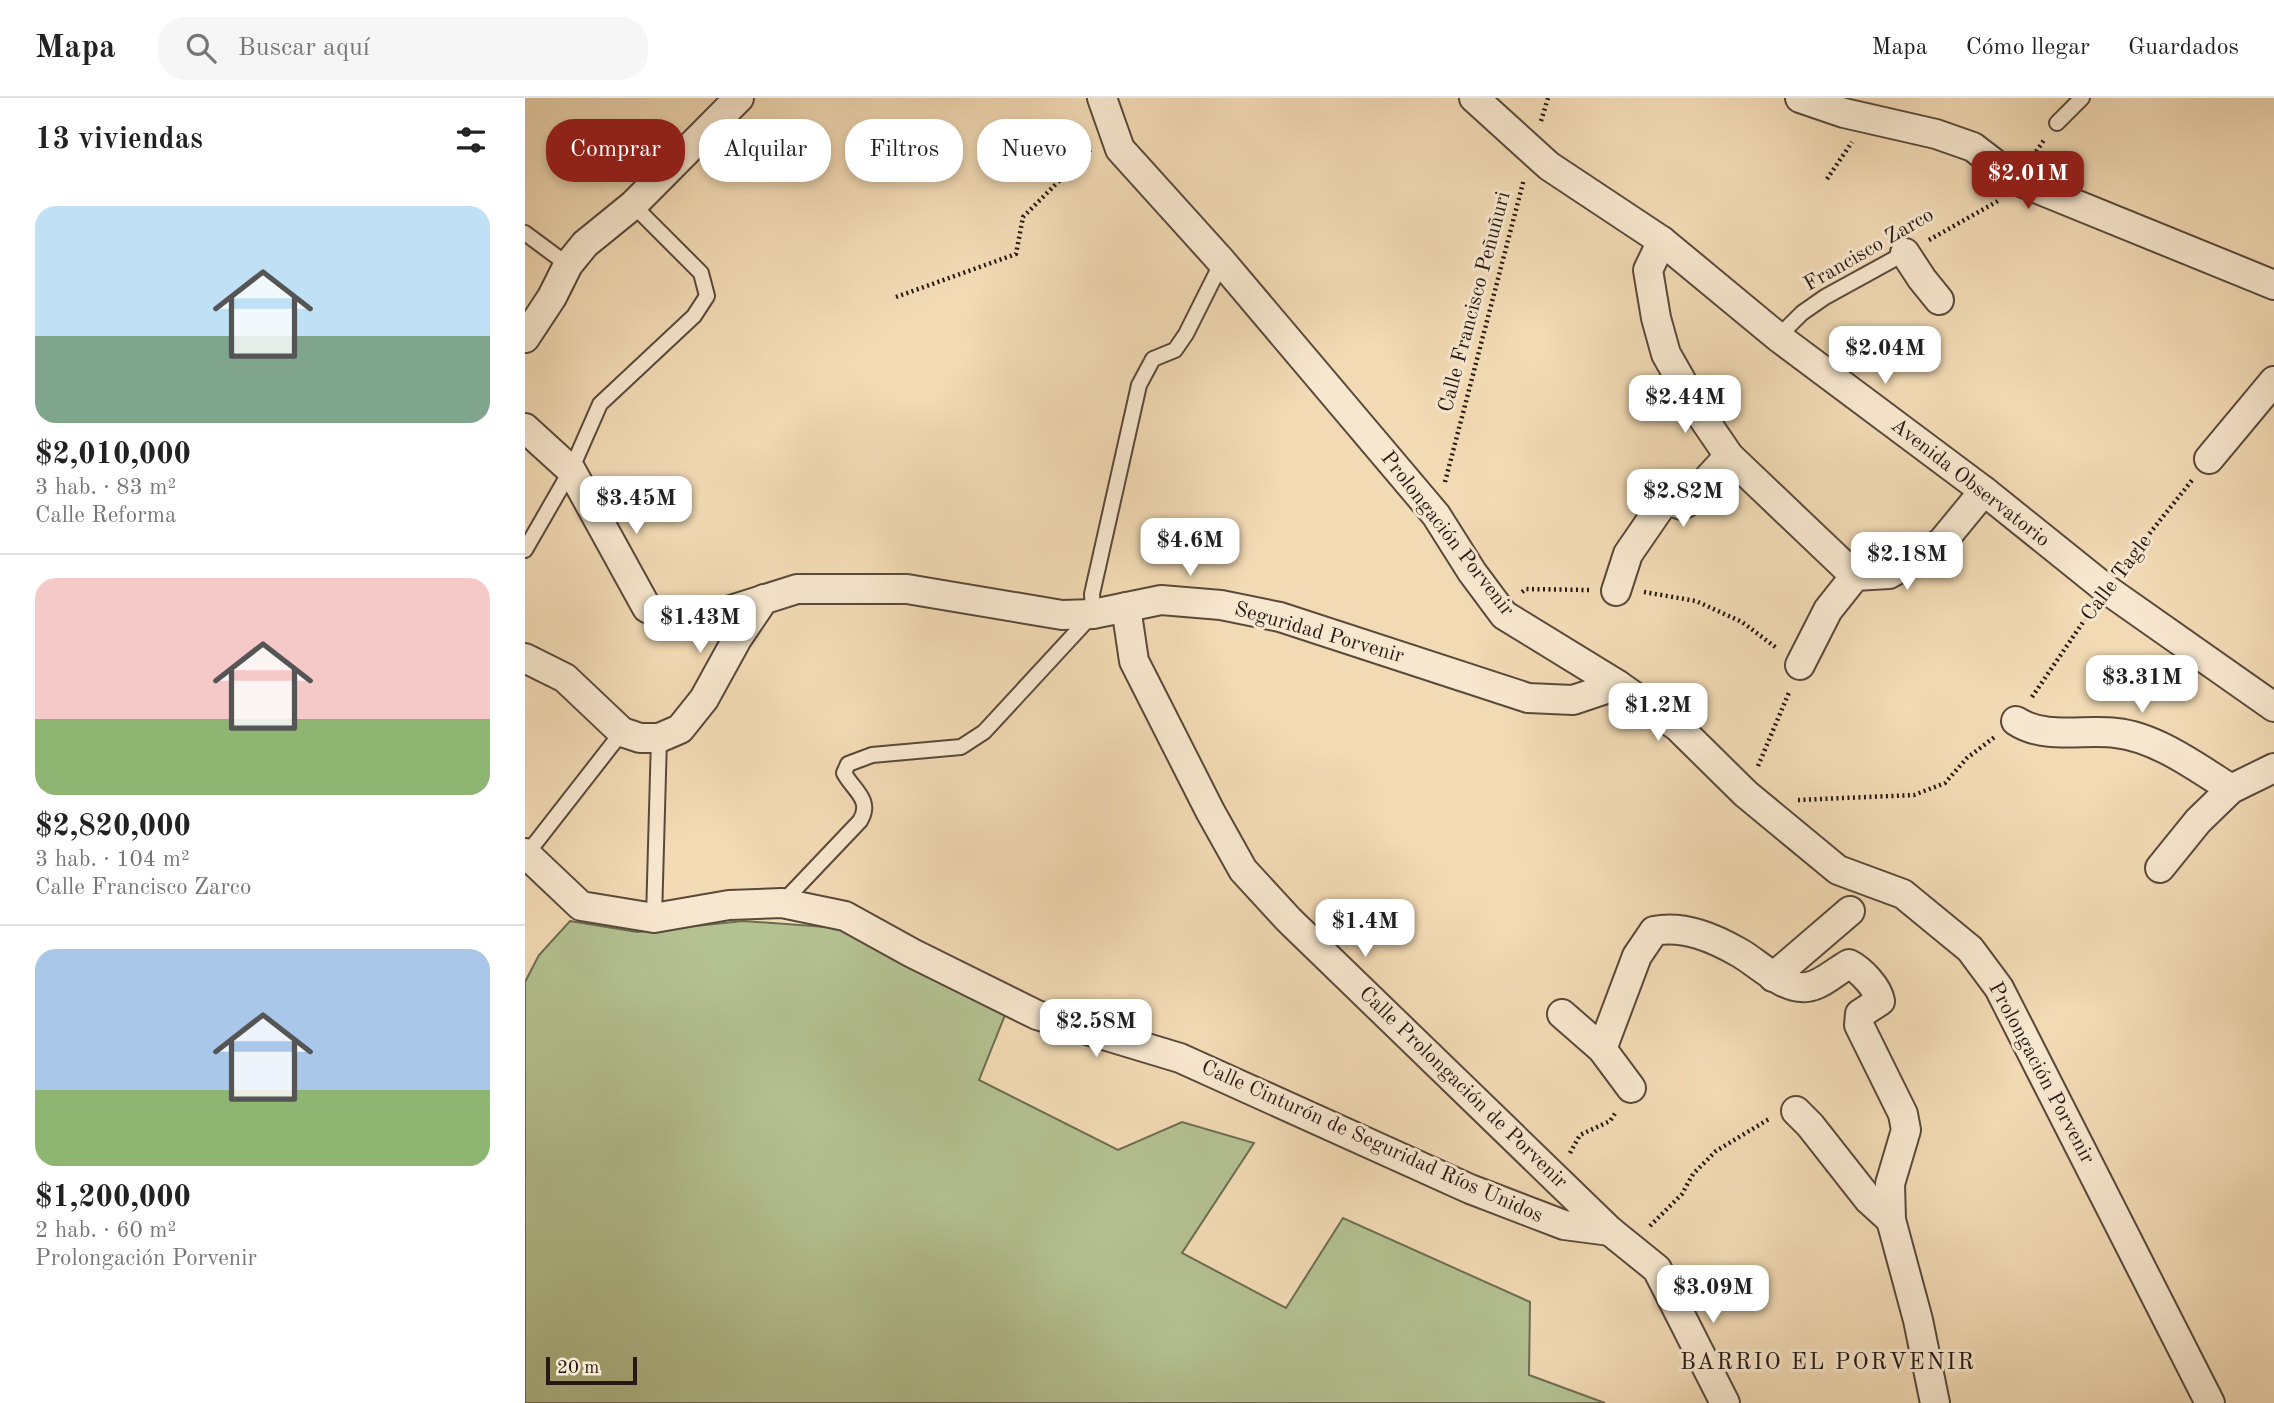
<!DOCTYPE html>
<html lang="es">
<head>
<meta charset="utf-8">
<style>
  body { margin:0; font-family:"Old Standard TT",serif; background:#f6f6f6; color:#222; height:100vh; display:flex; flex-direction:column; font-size:26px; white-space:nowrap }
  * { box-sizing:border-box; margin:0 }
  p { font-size:23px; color:#767676 }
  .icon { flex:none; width:38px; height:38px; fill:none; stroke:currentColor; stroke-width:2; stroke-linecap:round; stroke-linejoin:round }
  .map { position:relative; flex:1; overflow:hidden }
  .side { display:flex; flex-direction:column; background:#fff; width:525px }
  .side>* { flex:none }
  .guide { position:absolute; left:21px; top:21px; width:665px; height:63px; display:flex; gap:14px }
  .scale { position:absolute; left:21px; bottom:18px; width:91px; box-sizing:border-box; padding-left:7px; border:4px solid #261913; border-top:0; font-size:19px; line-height:24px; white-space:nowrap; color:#261913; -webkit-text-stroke:5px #f7e7ce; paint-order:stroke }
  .price { position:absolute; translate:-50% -60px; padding:0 16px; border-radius:14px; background:#fff; color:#222; font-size:23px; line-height:46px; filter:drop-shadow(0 2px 4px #0008) }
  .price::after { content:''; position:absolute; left:50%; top:42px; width:21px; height:16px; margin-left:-10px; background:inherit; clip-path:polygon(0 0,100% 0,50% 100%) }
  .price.on { background:#8f2418; color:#fff }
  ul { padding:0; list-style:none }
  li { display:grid; align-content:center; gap:14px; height:371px; padding:0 35px }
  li+li { border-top:2px solid #e0e0e0 }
  li span { display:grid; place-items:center; height:217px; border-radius:21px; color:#555 }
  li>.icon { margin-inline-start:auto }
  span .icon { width:126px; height:126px; fill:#fffc; stroke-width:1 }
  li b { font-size:30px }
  h2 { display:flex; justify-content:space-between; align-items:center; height:84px; padding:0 35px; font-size:30px }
  .tag { padding:0 24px; border-radius:28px; background:#fff; box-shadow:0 4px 10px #0003; font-size:24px; line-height:63px }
  .tag.on { background:#8f2418; color:#fff }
  header { display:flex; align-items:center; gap:42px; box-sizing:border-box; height:98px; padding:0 35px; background:#fff; border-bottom:2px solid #e0e0e0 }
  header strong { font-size:33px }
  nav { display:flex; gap:38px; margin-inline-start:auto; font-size:24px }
  .search { width:490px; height:63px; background:#f6f6f6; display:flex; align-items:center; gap:18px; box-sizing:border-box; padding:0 24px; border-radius:28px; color:#767676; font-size:26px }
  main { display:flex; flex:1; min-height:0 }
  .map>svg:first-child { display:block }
</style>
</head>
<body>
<header>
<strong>Mapa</strong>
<div class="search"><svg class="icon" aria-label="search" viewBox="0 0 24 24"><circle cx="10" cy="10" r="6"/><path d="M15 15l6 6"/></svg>Buscar aquí</div>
<nav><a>Mapa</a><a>Cómo llegar</a><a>Guardados</a></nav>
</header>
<main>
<section class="side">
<h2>13 viviendas<svg class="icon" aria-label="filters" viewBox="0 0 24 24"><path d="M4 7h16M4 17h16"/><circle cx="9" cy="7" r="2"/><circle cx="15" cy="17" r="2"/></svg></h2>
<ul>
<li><span style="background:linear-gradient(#bfe0f5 60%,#7fa58c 0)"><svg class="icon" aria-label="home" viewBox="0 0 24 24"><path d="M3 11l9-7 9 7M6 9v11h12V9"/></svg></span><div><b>$2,010,000</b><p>3 hab. · 83 m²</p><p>Calle Reforma</p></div></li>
<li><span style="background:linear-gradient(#f6c9c9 65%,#8fb573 0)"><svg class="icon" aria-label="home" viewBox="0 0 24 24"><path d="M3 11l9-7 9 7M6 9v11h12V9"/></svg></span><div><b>$2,820,000</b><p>3 hab. · 104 m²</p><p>Calle Francisco Zarco</p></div></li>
<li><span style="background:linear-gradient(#a9c7e8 65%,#8fb573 0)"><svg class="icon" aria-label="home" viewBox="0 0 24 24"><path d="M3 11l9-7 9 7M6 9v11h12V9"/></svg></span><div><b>$1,200,000</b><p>2 hab. · 60 m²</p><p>Prolongación Porvenir</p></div></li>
</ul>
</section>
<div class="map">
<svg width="1749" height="1305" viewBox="0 0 1749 1305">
  <rect width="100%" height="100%" fill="#f2dab4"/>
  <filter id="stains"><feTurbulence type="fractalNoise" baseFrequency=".00286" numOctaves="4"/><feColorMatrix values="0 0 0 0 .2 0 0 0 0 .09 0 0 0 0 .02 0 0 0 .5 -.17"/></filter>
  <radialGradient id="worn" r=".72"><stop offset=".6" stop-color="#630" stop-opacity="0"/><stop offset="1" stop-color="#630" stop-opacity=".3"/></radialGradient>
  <path fill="#b4c191" stroke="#6d6d52" stroke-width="2" d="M45,823L112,834L218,823L315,830L480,917L454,982L593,1052L657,1024L729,1045L657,1155L761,1210L818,1120L1005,1204L1004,1277L1080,1305H0V884L14,857Z"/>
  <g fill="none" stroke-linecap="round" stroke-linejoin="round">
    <g stroke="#59493b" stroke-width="18">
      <g id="lane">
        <path d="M1532,25L1557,0"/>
        <path d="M0,135L43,167"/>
        <path d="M1253,239L1277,215L1300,199L1380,155"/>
        <path d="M0,452L46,372L75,306L169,218L182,198L176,175L108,107"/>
        <path d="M1,757L97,634"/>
        <path d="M257,805L335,723C348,702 328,692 319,675L323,666L347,657L436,649L459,634L568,516L567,496L614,287L628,261L650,252L661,236L697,164"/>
        <path d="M129,820L134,640"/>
      </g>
    </g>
    <g stroke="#59493b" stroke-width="32">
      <g id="street">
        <path d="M577,0L595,51L697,164L911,417L947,474L979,517L1093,587L1153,629L1221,696L1313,772L1378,796L1445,851L1474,890L1685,1305"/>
        <path d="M949,0L1024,68L1137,143L1253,239L1459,393L1581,491L1749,609"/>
        <path d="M1275,0L1319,15L1411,36L1448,49L1491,82L1749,187"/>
        <path d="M1137,143L1123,172L1131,220L1141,256L1174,314L1204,358L1330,478"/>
        <path d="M1380,155L1397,181L1414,202"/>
        <path d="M0,240L27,199L43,167L60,146L108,107L214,0"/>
        <path d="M0,330L46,372L122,510L148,522H174L272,491H382L537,517L568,516L636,502L696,507L755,519L1003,600L1048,602L1093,587"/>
        <path d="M1684,361L1749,283"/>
        <path d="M1091,493L1103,456L1136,408L1147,403L1156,407L1161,405L1204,358"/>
        <path d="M601,509L609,563L685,713L718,772L764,822L1085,1133L1132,1171L1200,1305"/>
        <path d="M0,560L40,580L97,634L115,640H134L155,631L179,601L212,541L239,501"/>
        <path d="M1275,567L1303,512L1330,478L1364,476L1403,454L1417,444L1459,393"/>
        <path d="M1491,623C1520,642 1558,631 1591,635C1631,639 1673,670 1706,691"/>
        <path d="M0,755L56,808L129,820L204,807L257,805L320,818L387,855L512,917L655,960L945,1091L1039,1127L1085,1133"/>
        <path d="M1635,770L1673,723L1706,691L1749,670"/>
        <path d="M1248,879L1325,813"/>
        <path d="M1037,916L1077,951L1106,990"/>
        <path d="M1077,951L1112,858L1129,833C1159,827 1189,840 1215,855C1234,866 1259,892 1282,889C1297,887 1311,873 1324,866C1336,872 1353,890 1355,903L1335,916L1334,927L1378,1016L1381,1032L1365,1086L1366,1122L1393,1222L1410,1305"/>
        <path d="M1271,1013L1285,1027L1344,1102L1366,1122"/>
      </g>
    </g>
    <g stroke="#261913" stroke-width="4.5" stroke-dasharray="2 3.5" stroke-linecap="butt">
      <path d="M1016,23L1023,0"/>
      <path d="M1508,58L1519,42"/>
      <path d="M1302,81L1327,44"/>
      <path d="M1404,142L1473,103"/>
      <path d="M371,199L491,156L498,119L566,51"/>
      <path d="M920,384L999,81"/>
      <path d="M1597,470L1668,381"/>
      <path d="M997,494L1001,491L1064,492"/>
      <path d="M1119,494L1171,503L1217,524L1253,551"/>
      <path d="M1507,599L1565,514"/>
      <path d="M1233,668L1265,592"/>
      <path d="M1273,702L1389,697L1420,685L1442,660L1471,638"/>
      <path d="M1045,1055L1055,1037L1085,1023L1091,1014"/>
      <path d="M1125,1128L1157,1096L1168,1076L1191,1053L1244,1021"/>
    </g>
    <use href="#lane" stroke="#f7e7ce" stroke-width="14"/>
    <use href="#street" stroke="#f7e7ce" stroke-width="28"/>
  </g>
  <g text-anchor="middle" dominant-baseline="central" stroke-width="6" stroke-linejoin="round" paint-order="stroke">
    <g font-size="21" fill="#261913" stroke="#f7e7ce">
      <text transform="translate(1344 152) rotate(-30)">Francisco Zarco</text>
      <text transform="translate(950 204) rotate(-75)">Calle Francisco Peñuñuri</text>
      <text transform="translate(1445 385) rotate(38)">Avenida Observatorio</text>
      <text transform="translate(922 436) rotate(52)">Prolongación Porvenir</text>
      <text transform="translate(1592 480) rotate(-53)">Calle Tagle</text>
      <text transform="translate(794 535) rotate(16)">Seguridad Porvenir</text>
      <text transform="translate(1516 975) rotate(62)">Prolongación Porvenir</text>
      <text transform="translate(938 990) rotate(44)">Calle Prolongación de Porvenir</text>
      <text transform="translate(847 1044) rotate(24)">Calle Cinturón de Seguridad Ríos Unidos</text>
    </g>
    <g font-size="23" letter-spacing="2" fill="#261913" stroke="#f7e7ce">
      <text x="1303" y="1264">BARRIO EL PORVENIR</text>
    </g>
  </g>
  <rect width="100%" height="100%" filter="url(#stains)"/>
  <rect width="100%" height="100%" fill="url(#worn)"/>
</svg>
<div class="scale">20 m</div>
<b class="price on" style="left:1503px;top:113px">$2.01M</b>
<b class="price" style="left:1360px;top:288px">$2.04M</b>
<b class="price" style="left:1160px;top:337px">$2.44M</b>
<b class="price" style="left:1158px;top:431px">$2.82M</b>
<b class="price" style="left:111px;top:438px">$3.45M</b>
<b class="price" style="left:665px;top:480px">$4.6M</b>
<b class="price" style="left:1382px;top:494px">$2.18M</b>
<b class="price" style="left:175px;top:557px">$1.43M</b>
<b class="price" style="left:1617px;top:617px">$3.31M</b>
<b class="price" style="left:1133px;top:645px">$1.2M</b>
<b class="price" style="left:840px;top:861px">$1.4M</b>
<b class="price" style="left:571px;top:961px">$2.58M</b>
<b class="price" style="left:1188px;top:1227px">$3.09M</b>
<div class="guide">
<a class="tag on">Comprar</a>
<a class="tag">Alquilar</a>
<a class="tag">Filtros</a>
<a class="tag">Nuevo</a>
</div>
</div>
</main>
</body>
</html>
